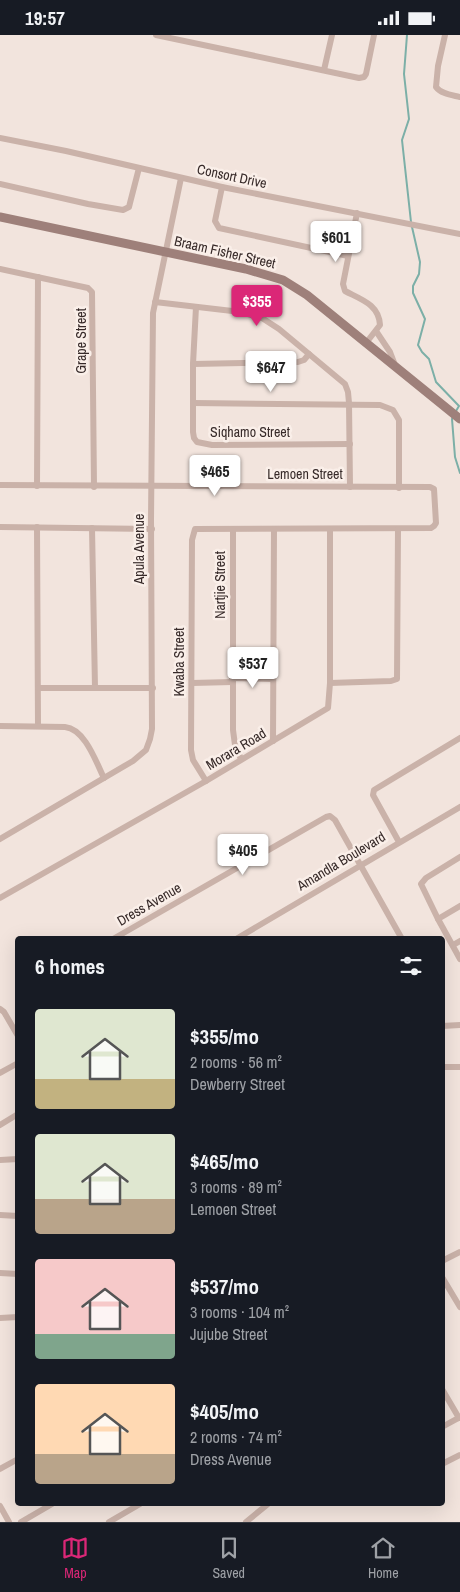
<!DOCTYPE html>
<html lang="en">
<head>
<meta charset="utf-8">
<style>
  body { margin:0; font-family:"Archivo Narrow",sans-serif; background:#20242c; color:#f1f3f6; height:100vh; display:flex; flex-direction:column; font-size:19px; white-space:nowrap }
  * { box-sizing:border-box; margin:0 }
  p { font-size:16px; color:#9ea1a6 }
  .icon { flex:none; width:28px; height:28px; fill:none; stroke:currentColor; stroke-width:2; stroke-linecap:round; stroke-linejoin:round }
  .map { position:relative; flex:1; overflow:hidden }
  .side { position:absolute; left:15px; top:901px; width:430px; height:570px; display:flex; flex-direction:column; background:#171b24; border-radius:5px; box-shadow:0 5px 20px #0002 }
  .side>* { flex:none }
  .price { position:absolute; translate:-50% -42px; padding:0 11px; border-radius:5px; background:#fff; color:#222; font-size:16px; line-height:32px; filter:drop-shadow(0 1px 2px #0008) }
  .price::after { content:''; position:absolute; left:50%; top:30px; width:15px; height:11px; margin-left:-8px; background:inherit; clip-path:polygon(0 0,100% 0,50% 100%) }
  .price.on { background:#db2777; color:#fff }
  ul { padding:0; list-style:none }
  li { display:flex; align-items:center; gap:15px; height:125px; padding:0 20px }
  li span { display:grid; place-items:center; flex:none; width:140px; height:100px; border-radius:5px; color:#555 }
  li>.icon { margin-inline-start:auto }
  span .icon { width:60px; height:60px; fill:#fffc; stroke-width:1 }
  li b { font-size:21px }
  h2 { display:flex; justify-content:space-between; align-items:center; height:60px; padding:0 20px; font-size:21px }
  .status { display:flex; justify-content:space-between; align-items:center; height:35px; padding:0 25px; background:#171b24; direction:ltr }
  .status svg { height:14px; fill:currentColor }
  .tabs { display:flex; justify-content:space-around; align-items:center; height:70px; border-top:1px solid #363941; background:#171b24; font-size:14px; color:#9ea1a6 }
  .tabs a { display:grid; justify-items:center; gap:2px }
  .tabs .on { color:#db2777 }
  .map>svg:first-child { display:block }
</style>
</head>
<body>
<div class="status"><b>19:57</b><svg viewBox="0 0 49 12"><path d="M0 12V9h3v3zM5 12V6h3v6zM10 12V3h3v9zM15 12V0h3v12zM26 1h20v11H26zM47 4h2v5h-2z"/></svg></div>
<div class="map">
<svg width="460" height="1487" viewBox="0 0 460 1487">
  <rect width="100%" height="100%" fill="#f2e4dd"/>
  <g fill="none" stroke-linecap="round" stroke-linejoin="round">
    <g stroke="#7cafa7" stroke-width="2">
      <path d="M407,0L404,39L409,84L402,105L411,187"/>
      <path d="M412,192L420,227L419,239L413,251V258L425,284L418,310L422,317L429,324L436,347L459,371L456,376"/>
      <path d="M453,382L452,384L455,422L460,438"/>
    </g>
    <g stroke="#cab2a9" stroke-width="6">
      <path d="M156,0L359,43L364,42L366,39L374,0"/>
      <path d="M445,0L438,31L436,52C441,59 452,60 460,62"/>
      <path d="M324,35L332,0"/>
      <path d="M0,103L66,116L222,152L460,199"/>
      <path d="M0,149L88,169L123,175L129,172L130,168L139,133"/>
      <path d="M222,152L215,186L219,193L348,221"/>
      <path d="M357,178L343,249L345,256C360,264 379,269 380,290L366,308"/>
      <path d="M0,234L88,253L92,257L94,452"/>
      <path d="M155,267L241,277L262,283L279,294L345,349L348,357L349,368L350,452"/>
      <path d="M196,272L193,329V397L194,403L197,407L212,410L350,409"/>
      <path d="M376,296L390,317L395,330"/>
      <path d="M193,329L298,327L304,325L309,319"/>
      <path d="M193,368L380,370L393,375L399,385V453"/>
      <path d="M0,450L430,452L434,454L436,488L434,491L431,493L195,494L192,505L191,715L193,725L206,746"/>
      <path d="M37,451L38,242"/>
      <path d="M0,492L152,494"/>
      <path d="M37,492L38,691"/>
      <path d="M92,493L95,653"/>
      <path d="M233,494V695L235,710L241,724"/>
      <path d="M232,643L273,644"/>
      <path d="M192,648L232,647"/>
      <path d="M330,648L391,646L397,644L398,494"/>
      <path d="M38,653H153"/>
      <path d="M0,691L65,692C85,694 96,727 104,743"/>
      <path d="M273,706L274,494"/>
      <path d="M0,804L133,726L146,715L150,704L152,694L151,485L153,278L181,143"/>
      <path d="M399,807L373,760L374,755L460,703"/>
      <path d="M460,822L426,843L421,849L438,884L460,924"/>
      <path d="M0,863L206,746L328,673L330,648V494"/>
      <path d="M438,884L460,871"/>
      <path d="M113,904L326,782L330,781L335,785L402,904"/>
      <path d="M236,904L460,772"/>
      <path d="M453,910L460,906"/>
      <path d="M0,974L4,977L18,1001"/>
      <path d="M442,991L460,990"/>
      <path d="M442,1032H460"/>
      <path d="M0,1038L18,1028"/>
      <path d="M0,1090L18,1079"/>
      <path d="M0,1125L18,1124"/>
      <path d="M0,1180L18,1181"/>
      <path d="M442,1226L460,1217"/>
      <path d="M0,1238L18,1239"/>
      <path d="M442,1242L460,1272"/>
      <path d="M0,1283L18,1282"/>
      <path d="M442,1354L459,1383"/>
      <path d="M442,1392L460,1382"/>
      <path d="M442,1429L460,1420"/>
      <path d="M0,1434L18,1424"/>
      <path d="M0,1471L9,1487"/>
      <path d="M21,1487L52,1469"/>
      <path d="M109,1487L140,1469"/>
      <path d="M246,1487L268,1469"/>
    </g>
    <path stroke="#9e807a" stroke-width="9" d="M0,182L246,234L283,245L307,260L460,384"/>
  </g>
  <g text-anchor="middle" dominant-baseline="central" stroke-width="5" stroke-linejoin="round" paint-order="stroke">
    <g font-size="14" fill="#372a29" stroke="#faefe9">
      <text transform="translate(232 141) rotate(12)">Consort Drive</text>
      <text transform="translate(225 217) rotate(13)">Braam Fisher Street</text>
      <text transform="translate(81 306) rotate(-90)">Grape Street</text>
      <text x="250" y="397">Siqhamo Street</text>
      <text x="305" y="439">Lemoen Street</text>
      <text transform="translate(139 514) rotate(-90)">Apula Avenue</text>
      <text transform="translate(220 550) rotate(-90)">Nartjie Street</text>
      <text transform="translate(179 627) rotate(-90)">Kwaba Street</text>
      <text transform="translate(236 714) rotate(-31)">Morara Road</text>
      <text transform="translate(341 826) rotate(-31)">Amandla Boulevard</text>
      <text transform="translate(149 869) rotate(-30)">Dress Avenue</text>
    </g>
  </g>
</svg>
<b class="price" style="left:336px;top:228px">$601</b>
<b class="price on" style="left:257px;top:292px">$355</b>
<b class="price" style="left:271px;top:358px">$647</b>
<b class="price" style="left:215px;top:462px">$465</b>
<b class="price" style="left:253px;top:654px">$537</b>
<b class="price" style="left:243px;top:841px">$405</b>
<section class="side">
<h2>6 homes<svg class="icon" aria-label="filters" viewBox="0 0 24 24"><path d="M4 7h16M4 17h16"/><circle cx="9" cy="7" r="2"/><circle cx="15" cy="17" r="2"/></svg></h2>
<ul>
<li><span style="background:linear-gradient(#dfe7d0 70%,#c2b280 0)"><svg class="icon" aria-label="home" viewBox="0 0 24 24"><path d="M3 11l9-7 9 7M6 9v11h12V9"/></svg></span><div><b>$355/mo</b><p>2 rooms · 56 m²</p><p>Dewberry Street</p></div></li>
<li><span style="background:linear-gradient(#dfe7d0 65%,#b9a48a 0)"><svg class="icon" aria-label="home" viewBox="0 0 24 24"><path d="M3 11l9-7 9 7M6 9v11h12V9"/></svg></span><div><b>$465/mo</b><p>3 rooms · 89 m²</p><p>Lemoen Street</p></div></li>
<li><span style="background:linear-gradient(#f6c9c9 75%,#7fa58c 0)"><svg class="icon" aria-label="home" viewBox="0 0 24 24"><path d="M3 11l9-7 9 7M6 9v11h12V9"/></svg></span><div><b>$537/mo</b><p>3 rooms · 104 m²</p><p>Jujube Street</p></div></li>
<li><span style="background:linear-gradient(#ffd9b3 70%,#b9a48a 0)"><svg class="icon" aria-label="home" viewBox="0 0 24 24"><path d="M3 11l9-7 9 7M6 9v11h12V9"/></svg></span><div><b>$405/mo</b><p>2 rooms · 74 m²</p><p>Dress Avenue</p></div></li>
</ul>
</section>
</div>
<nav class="tabs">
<a class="on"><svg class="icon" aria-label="map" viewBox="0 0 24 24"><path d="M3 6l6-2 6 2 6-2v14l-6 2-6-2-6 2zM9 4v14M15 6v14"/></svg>Map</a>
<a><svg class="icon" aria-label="saved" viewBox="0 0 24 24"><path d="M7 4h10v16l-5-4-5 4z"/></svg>Saved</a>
<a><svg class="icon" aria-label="home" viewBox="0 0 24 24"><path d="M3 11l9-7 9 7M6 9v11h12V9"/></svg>Home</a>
</nav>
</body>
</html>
